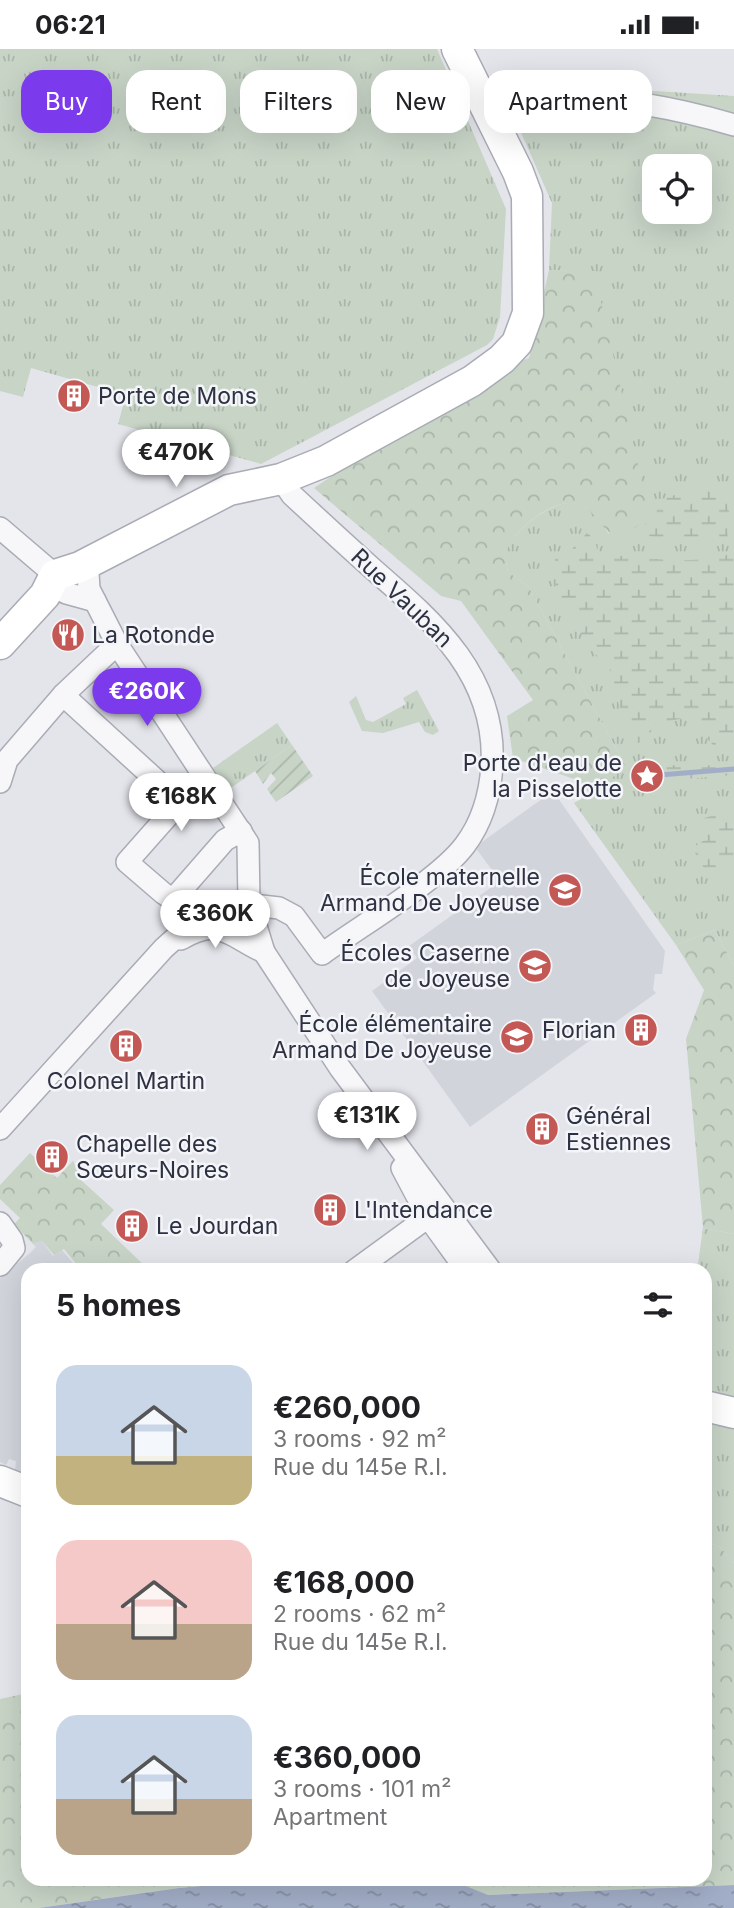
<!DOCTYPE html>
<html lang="en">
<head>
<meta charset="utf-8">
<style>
  body { margin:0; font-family:Inter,sans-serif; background:#f2f2f2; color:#202124; height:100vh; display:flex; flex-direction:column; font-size:26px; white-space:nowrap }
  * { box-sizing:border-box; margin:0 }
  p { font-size:23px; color:#757577 }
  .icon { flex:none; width:38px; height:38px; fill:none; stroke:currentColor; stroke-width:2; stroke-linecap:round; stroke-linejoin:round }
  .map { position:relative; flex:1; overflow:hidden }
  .panel { position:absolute; left:21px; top:1214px; width:691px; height:623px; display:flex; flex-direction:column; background:#fff; border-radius:21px; box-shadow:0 7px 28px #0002 }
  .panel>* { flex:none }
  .hud { position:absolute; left:21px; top:21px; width:693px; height:63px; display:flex; gap:14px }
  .buttons { position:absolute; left:642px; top:105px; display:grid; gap:14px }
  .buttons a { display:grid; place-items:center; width:70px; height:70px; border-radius:14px; background:#fff; box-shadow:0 7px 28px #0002; font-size:35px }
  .price { position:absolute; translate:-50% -60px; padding:0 16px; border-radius:24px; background:#fff; color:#222; font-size:23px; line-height:46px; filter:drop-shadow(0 2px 4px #0008) }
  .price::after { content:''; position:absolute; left:50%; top:42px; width:21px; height:16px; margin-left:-10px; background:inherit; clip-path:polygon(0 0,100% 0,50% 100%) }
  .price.on { background:#7c3aed; color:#fff }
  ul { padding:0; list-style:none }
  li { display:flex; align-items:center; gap:21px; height:175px; padding:0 35px }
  li span { display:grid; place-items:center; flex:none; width:196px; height:140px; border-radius:21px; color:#555 }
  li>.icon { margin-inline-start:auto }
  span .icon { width:84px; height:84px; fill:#fffc; stroke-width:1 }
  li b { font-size:30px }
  h2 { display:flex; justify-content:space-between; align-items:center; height:84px; padding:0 35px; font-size:30px }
  .tag { padding:0 24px; border-radius:21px; background:#fff; box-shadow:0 7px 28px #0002; font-size:24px; line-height:63px }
  .tag.on { background:#7c3aed; color:#fff }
  .status { display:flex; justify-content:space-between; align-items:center; height:49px; padding:0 35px; background:#fff; direction:ltr }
  .status svg { height:19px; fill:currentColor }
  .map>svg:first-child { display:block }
</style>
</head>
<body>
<div class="status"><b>06:21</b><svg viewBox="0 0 49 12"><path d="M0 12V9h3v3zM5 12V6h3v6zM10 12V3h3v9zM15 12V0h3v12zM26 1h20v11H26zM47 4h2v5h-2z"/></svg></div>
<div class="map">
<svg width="734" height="1859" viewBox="0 0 734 1859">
  <defs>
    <pattern id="grass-tufts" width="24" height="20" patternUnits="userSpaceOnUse" patternTransform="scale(1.75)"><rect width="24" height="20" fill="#c7d4c6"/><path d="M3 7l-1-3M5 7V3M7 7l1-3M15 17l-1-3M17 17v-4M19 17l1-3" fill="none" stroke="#abb6ab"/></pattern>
    <pattern id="forest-crowns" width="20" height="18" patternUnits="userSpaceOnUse" patternTransform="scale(1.75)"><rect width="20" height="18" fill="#c7d4c6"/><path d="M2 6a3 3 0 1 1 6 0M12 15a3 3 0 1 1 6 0" fill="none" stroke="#abb6ab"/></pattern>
    <pattern id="wetland-marsh" width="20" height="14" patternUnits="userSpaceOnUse" patternTransform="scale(1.75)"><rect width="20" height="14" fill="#c7d4c6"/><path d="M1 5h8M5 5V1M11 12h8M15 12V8" fill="none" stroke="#abb6ab"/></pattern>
    <pattern id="garden-furrows" width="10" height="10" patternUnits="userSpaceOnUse" patternTransform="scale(1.75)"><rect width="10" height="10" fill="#c7d4c6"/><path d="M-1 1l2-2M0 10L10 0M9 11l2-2" fill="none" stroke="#abb6ab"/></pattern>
    <pattern id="water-ripples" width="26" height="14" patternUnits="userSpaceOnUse" patternTransform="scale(1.75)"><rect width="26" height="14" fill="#a2aec7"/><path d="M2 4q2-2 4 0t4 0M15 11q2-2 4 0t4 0" fill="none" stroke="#848ea3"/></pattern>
  </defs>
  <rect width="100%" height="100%" fill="#e4e5eb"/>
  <g fill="#d2d4dc">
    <path d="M553,742L665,902L662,925H655L653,941L656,944L470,1078L372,942L417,909L409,897L500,832L475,798Z"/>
    <path d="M42,1192L53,1207L62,1201L79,1221L28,1222V1428L15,1421L16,1412L9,1410L6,1416L0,1413V1229L30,1204L36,1198L33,1195Z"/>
  </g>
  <g fill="url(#grass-tufts)" fill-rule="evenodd">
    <path d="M0,0H437L506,160L500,268L493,290L487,296L261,415L118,375L126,346L31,319L23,348L0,342Z"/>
    <path d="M513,33L734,47V917L715,881L676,896L574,754L590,745L580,732L609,731L625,716L528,537L508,523C507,516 504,508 506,502C514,481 552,451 574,454C591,456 600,473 609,485L594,223L549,221L552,154L512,63ZM654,117H700V163H654Z"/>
    <path d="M417,641L439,682L433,686L425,683L419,673L383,684L362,682L349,653L356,647L366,671L373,673L406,655L403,649Z"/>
    <path d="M277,674L292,696L228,741L213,719Z"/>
    <path d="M703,1179L734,1185V1514L720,1498L705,1491V1222H697Z"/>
  </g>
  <g fill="url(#forest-crowns)">
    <path d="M549,221L594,222L649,463L644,473L619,488C600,483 597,460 577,455C554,448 515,480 507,501C504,508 507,516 508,523L528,537L625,716L610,731L580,732L513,709L507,667L533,651L461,552L441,547L314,439L484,325L529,309Z"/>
    <path d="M715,881L734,917V1185L703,1179L686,990L704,941L676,896Z"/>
    <path d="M30,1104L57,1129L73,1112L82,1132L114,1161L101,1175L149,1221H81L64,1200L54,1206L42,1192L33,1195L14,1175L20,1169L0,1150V1136Z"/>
    <path d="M705,1491L720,1498L734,1514V1836L487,1846L452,1832L705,1830Z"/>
    <path d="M28,1644V1830L267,1831L179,1839L39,1859H0V1650Z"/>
  </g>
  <g fill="url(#wetland-marsh)">
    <path d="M710,435C732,442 731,473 727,489L684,493L642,486L641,479L656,464L662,450Z"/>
    <path d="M588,483L600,503L610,506C652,509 694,517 734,504V692L723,698L713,696L694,675L684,669L656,675L644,693L636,694L609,633L610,619L585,595L577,572L556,541L555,508L572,500Z"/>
    <path d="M660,713L681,718L734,715V726L672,731L652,725L650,718Z"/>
    <path d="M734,761V827L722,818L704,819L692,799L705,791L702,776L704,769Z"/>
  </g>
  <path fill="url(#garden-furrows)" d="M292,696L313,727L276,753L267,740L276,730L271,724L263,735L255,722Z"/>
  <path fill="url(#water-ripples)" d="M267,1831H451L488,1846L734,1836V1859H39L179,1839Z"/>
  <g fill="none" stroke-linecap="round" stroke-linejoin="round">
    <path stroke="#a2aec7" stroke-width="5" d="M647,727L734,720"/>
    <g stroke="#a9abb5" stroke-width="24">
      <g id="minor">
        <path d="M484,59C503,56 523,51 543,49C607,46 673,58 734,76"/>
        <path d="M0,479L48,520L58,524"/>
        <path d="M91,513L88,524L89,540L117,595L248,794L249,854L264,903L340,1019L491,1222"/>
        <path d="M66,544L95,552"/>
        <path d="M63,646L180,753"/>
        <path d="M203,727L127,813L163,844L169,848L177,846L225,791L241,782"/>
        <path d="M0,733L7,711L63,646L117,595"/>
        <path d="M181,890C220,867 229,887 264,903"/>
        <path d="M0,1080L164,899L210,858L227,853L279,859L294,867L322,905C360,877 439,831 465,796C483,772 490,746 492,717C497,627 435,574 374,521C346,496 319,471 292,446L281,430"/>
        <path d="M402,1119L428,1168L467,1222"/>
        <path d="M0,1174L12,1191L14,1199L0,1216"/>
        <path d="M354,1222L428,1168"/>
      </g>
    </g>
    <g stroke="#a9abb5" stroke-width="33">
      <g id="secondary">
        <path d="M0,595L45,546L55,526L80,518L229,441L281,430L326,412L472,332L502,310L517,294L528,264L527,147L518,123L457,0"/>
        <path d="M705,1357L734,1364"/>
        <path d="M0,1432L28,1443"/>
      </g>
    </g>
    <use href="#minor" stroke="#f7f7f9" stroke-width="21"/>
    <use href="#secondary" stroke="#fff" stroke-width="30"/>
  </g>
  <defs>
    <g id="building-disc" transform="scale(1.75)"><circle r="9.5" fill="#c45854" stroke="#f4f5f8"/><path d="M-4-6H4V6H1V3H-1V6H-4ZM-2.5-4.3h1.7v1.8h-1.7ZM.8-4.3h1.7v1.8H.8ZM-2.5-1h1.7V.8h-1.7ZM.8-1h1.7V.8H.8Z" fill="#fff"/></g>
    <g id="restaurant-disc" transform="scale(1.75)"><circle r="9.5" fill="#c45854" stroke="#f4f5f8"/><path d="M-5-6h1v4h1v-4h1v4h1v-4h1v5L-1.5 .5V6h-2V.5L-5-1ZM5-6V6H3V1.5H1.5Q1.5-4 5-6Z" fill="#fff"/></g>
    <g id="sight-disc" transform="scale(1.75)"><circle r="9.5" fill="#c45854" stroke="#f4f5f8"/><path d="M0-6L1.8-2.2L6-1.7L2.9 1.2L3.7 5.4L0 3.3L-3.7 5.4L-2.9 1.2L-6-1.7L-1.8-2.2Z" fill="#fff"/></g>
    <g id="school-disc" transform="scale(1.75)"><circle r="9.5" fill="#c45854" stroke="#f4f5f8"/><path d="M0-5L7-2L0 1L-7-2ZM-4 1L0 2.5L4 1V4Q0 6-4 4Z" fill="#fff"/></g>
  </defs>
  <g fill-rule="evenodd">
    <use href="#building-disc" x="74" y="347"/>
    <use href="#restaurant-disc" x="68" y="586"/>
    <use href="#sight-disc" x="647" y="727"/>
    <use href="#school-disc" x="565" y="841"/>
    <use href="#school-disc" x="535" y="917"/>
    <use href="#building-disc" x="641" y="981"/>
    <use href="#school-disc" x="517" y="988"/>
    <use href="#building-disc" x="126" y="997"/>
    <use href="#building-disc" x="542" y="1080"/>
    <use href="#building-disc" x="52" y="1108"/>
    <use href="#building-disc" x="330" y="1161"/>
    <use href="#building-disc" x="132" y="1177"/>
  </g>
  <g text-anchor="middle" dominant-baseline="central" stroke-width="5" stroke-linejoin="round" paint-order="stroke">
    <g font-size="23" fill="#2d3142" stroke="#f4f5f8" text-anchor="start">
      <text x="98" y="347">Porte de Mons</text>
      <text x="92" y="586">La Rotonde</text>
      <text x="622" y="714" text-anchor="end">Porte d'eau de<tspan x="622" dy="26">la Pisselotte</tspan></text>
      <text x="540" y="828" text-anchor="end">École maternelle<tspan x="540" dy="26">Armand De Joyeuse</tspan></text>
      <text x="510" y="904" text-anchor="end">Écoles Caserne<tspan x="510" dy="26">de Joyeuse</tspan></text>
      <text x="492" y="975" text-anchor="end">École élémentaire<tspan x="492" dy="26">Armand De Joyeuse</tspan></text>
      <text x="616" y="981" text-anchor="end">Florian</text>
      <text x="126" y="1032" text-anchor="middle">Colonel Martin</text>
      <text x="566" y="1067">Général<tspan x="566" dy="26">Estiennes</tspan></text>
      <text x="76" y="1095">Chapelle des<tspan x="76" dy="26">Sœurs-Noires</tspan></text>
      <text x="354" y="1161">L'Intendance</text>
      <text x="156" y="1177">Le Jourdan</text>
    </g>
    <g font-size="23" fill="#2d3142" stroke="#f4f5f8">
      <text transform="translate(402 549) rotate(44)">Rue Vauban</text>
    </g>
  </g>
</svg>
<div class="buttons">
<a><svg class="icon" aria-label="locate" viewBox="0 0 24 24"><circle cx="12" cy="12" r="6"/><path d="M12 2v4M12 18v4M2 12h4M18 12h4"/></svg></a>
</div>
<b class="price" style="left:176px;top:440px">€470K</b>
<b class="price on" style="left:147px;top:679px">€260K</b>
<b class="price" style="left:181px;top:784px">€168K</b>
<b class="price" style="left:215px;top:901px">€360K</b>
<b class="price" style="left:367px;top:1103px">€131K</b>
<div class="hud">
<a class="tag on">Buy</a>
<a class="tag">Rent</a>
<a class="tag">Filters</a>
<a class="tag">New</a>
<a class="tag">Apartment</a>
</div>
<section class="panel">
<h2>5 homes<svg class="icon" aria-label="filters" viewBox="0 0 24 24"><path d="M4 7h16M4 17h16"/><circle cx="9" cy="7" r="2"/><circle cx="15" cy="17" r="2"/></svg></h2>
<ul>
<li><span style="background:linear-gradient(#c9d6e8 65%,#c2b280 0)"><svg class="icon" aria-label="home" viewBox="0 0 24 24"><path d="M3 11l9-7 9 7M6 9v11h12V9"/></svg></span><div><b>€260,000</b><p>3 rooms · 92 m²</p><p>Rue du 145e R.I.</p></div></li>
<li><span style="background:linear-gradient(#f6c9c9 60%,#b9a48a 0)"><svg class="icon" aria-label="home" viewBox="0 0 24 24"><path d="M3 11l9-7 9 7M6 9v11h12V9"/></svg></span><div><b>€168,000</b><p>2 rooms · 62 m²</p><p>Rue du 145e R.I.</p></div></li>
<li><span style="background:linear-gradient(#c9d6e8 60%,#b9a48a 0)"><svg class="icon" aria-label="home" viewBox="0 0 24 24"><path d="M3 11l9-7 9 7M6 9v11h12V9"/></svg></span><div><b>€360,000</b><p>3 rooms · 101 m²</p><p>Apartment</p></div></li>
</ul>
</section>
</div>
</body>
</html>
